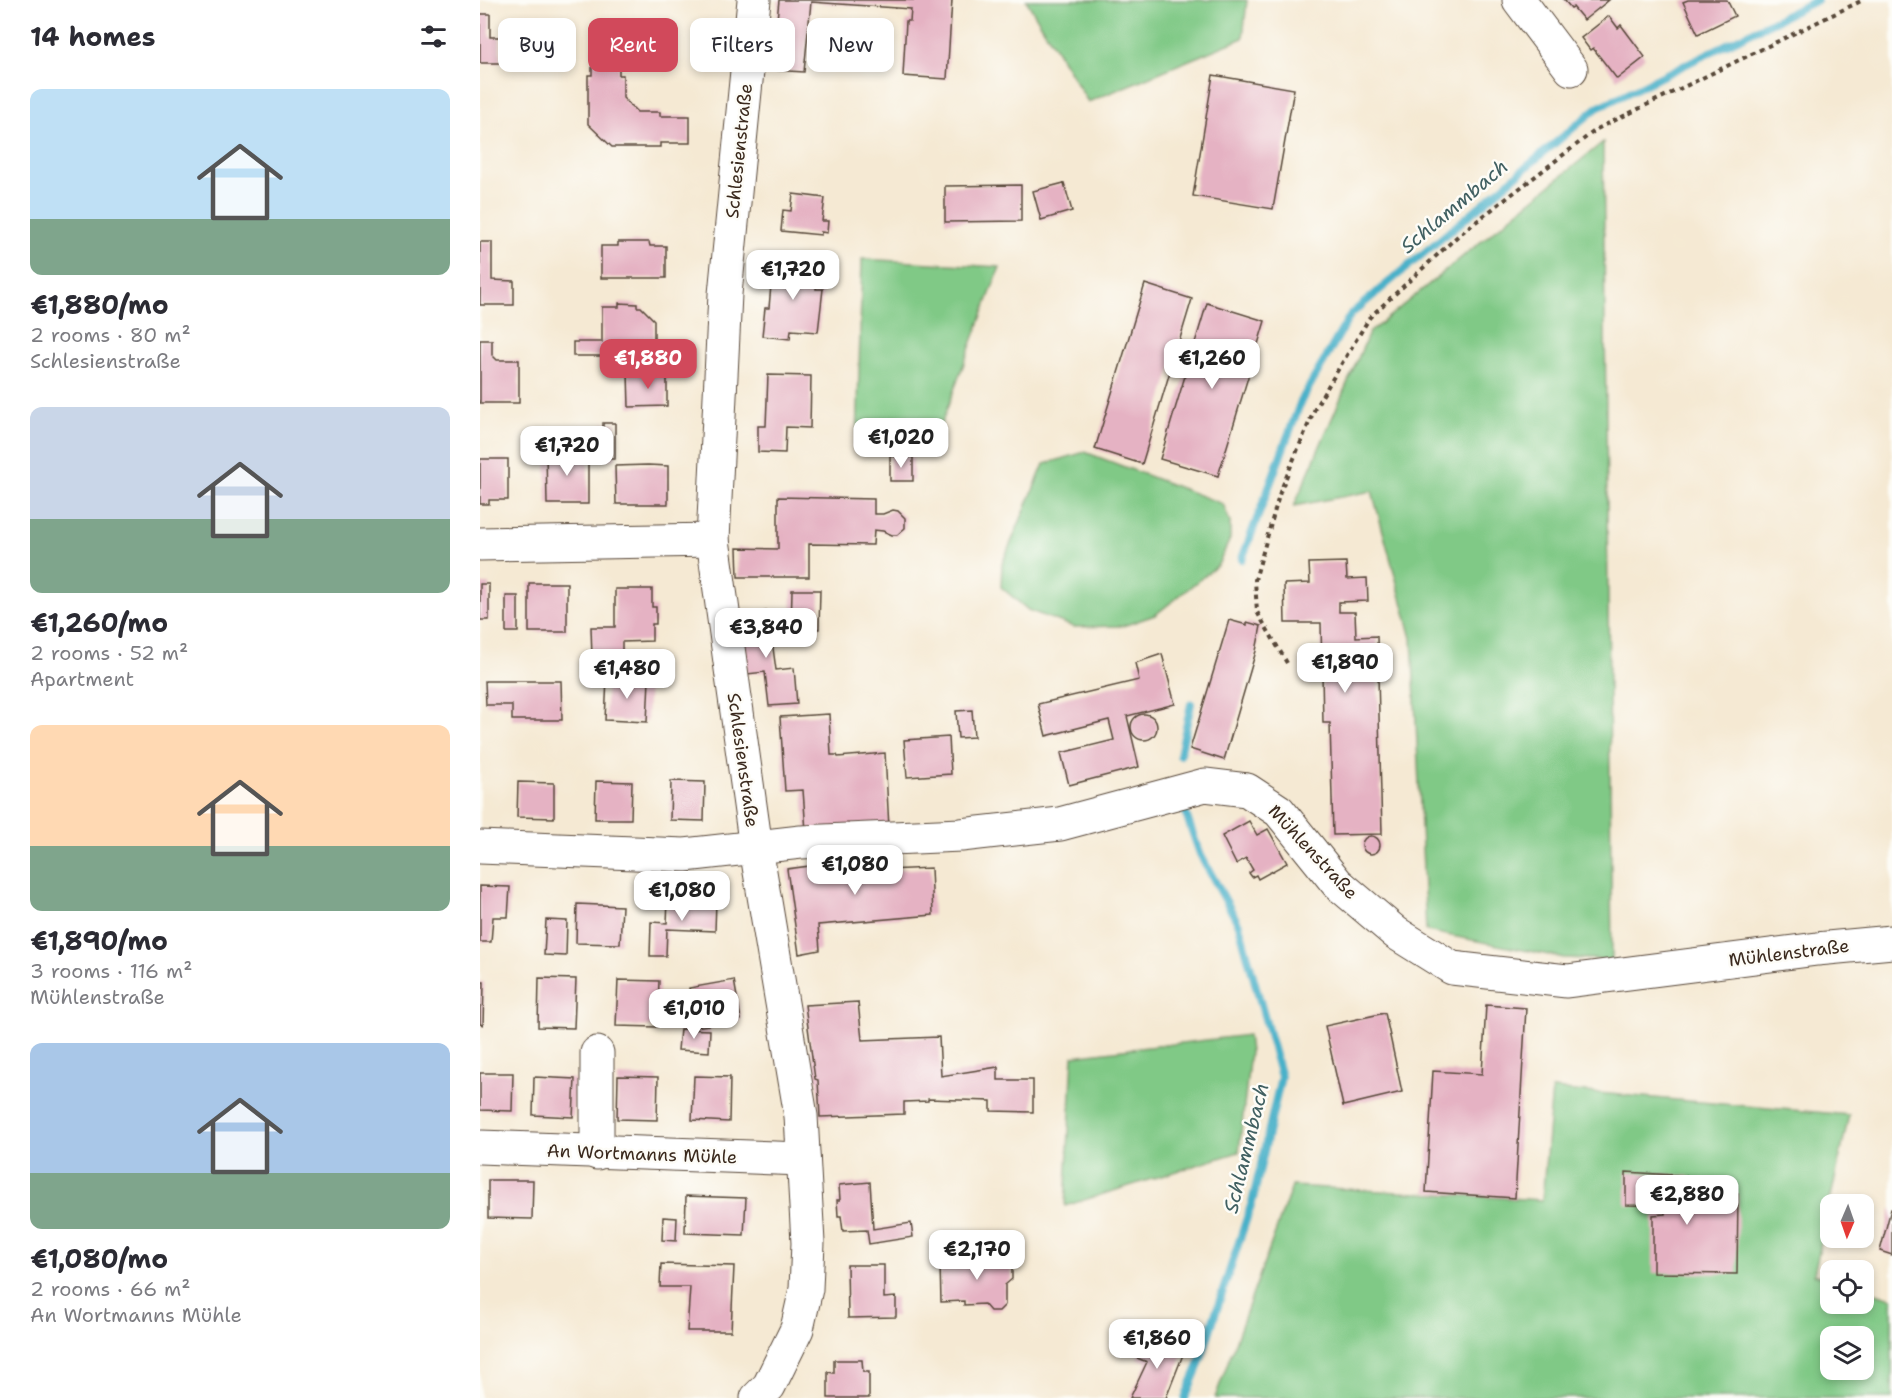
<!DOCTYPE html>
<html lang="en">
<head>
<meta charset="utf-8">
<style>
  body { margin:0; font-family:"Shantell Sans",sans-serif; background:#f2f2f3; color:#2b2b33; height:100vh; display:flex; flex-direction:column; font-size:22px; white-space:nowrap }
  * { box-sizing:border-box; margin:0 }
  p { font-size:20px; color:#7c7c81 }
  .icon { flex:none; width:33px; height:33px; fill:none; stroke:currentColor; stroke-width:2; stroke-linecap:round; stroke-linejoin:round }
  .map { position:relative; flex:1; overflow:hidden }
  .details { display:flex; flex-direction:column; background:#fff; width:480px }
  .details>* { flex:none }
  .banner { position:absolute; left:18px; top:18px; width:570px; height:54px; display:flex; gap:12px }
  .needle { width:39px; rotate:182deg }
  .buttons { position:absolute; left:1340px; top:1194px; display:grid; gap:12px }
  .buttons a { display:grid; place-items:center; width:54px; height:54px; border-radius:12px; background:#fff; box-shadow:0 3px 9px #0003; font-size:30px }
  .price { position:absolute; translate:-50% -51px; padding:0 14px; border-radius:12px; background:#fff; color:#222; font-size:20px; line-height:39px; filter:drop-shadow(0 2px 3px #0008) }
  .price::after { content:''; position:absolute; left:50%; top:36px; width:18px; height:14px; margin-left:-9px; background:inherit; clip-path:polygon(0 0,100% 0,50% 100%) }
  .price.selected { background:#d1495b; color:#fff }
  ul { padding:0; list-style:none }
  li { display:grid; align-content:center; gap:12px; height:318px; padding:0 30px }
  li span { display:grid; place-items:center; height:186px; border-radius:12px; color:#555 }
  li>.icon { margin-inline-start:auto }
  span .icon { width:108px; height:108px; fill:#fffc; stroke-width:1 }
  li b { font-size:26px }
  h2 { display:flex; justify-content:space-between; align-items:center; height:72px; padding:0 30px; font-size:26px }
  .chip { padding:0 21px; border-radius:12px; background:#fff; box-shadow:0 3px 9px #0003; font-size:21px; line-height:54px }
  .chip.selected { background:#d1495b; color:#fff }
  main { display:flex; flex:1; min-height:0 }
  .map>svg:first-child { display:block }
</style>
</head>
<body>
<main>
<section class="details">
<h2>14 homes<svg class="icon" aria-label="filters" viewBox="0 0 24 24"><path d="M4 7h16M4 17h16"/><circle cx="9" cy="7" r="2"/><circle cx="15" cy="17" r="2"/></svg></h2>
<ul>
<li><span style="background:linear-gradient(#bfe0f5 70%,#7fa58c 0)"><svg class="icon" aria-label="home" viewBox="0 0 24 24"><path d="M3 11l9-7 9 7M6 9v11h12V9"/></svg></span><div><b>€1,880/mo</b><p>2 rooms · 80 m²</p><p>Schlesienstraße</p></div></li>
<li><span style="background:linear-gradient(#c9d6e8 60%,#7fa58c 0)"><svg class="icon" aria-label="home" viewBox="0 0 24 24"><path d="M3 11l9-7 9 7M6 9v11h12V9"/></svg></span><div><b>€1,260/mo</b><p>2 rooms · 52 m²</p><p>Apartment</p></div></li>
<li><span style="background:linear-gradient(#ffd9b3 65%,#7fa58c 0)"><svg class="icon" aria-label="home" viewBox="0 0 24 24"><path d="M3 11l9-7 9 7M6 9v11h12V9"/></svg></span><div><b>€1,890/mo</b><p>3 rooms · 116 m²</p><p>Mühlenstraße</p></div></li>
<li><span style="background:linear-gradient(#a9c7e8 70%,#7fa58c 0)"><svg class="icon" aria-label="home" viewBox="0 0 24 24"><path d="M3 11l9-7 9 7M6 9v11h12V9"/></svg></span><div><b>€1,080/mo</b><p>2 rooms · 66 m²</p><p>An Wortmanns Mühle</p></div></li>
</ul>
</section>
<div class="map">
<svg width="1412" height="1398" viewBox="0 0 1412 1398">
  <rect width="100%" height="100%" fill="#fdfcf7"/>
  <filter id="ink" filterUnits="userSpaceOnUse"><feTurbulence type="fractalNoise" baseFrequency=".0167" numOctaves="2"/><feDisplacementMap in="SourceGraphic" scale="12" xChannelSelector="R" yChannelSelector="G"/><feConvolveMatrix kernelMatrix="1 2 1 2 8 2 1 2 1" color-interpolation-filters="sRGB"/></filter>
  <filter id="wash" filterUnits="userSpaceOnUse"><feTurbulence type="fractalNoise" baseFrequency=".008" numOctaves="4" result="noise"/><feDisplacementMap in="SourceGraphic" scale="24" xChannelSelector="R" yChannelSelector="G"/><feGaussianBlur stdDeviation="1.35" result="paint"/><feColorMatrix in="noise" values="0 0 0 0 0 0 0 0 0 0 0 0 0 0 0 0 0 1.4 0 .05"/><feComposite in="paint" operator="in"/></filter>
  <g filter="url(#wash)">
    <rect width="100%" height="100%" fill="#f5e9d3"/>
    <g fill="#80c986" stroke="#5e7a52" stroke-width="1.5" fill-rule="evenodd">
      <path d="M546,0H767L763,38L608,102Z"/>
      <path d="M1123,142L1132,960L1084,958L946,931L932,638L892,491L814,506L889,333Z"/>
      <path d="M382,259L520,267L453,446L377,443Z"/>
      <path d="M605,452L743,504L750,522V539L738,565L675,615L643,626L594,627L548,610L521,587L522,564L564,464Z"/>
      <path d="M768,1035L770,1052L759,1152L585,1206L593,1056Z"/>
      <path d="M1072,1089L1369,1115L1334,1274L1350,1279V1304H1383V1289L1412,1298V1398H735L812,1186L1062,1200ZM1350,1336H1383V1370H1350Z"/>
    </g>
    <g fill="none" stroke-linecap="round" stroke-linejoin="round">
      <g stroke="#4ab1c9" stroke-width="8">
        <path d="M762,559L821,401L871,314L1117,108L1337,0"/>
        <path d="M700,755L711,704"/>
        <path d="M703,806L720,854L759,925L801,1077L773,1199L718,1367L705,1398"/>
      </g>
    </g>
    <g id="blocks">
      <g fill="#e5b2c3">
        <path d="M299,0H472L467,79L423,76L426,21H430L431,9L331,2L324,72L292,70Z"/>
        <path d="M1084,0H1129L1104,20L1093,7L1091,8Z"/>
        <path d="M1208,0H1247L1255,16L1218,34L1203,2Z"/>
        <path d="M0,14H10V37H20V63H0Z"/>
        <path d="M1129,16L1138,28L1141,25L1165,57L1137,79L1113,48L1110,50L1101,38Z"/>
        <path d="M112,46H139V75H143V98L157,112H180V116H210V143H180V147H132L108,124V75H112Z"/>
        <path d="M733,75L814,89L793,209L713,196Z"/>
        <path d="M584,183L592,211L561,220L553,191Z"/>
        <path d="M541,185V221L465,222V186Z"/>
        <path d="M313,194L345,198L342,221H348L347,233L341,232V235L301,231L303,210L311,211Z"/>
        <path d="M0,242H12V280L34,281V305H0Z"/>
        <path d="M138,242H169L170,246H186V278H121V246H138Z"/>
        <path d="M293,262L338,268L336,289H343L338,332L311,330L310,339L282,336L285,308H289Z"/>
        <path d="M665,284L712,299L662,464L615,449Z"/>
        <path d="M139,303L157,304V307H161L174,320V343H130V356H93V342H122V307H139Z"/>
        <path d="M727,303L785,321L738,476L680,459Z"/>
        <path d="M0,340H12V355L17,360H39V403H0Z"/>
        <path d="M148,373H187V406L149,407Z"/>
        <path d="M288,375L331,376L330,428L306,427L305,453L278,452V426H286Z"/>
        <rect x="123" y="423" width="12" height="36"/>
        <path d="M66,451H108V504H67Z"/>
        <path d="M410,456L433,457V481H410Z"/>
        <path d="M0,459H28V500H9V504H0Z"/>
        <path d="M168,465L188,466V504H136L135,466Z"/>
        <path d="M298,497L394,499V514H403L413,510L418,511L425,518V528L417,535H412L403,531L394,530L393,545L329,544V577H258L257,548L298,549Z"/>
        <path d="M866,562L867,579L887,578L888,601L859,602V612H875L876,637L897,636L902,834L853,835L850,723H843L841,623H805L804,584L830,583L829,563Z"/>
        <rect x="49" y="583" width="38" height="49"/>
        <rect x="0" y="584" width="9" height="36"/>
        <path d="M135,589H172V607H176V624H172V641L142,642V657H112L111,627H135Z"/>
        <path d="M312,590H340L339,629H311Z"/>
        <rect x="26" y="596" width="12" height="36"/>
        <path d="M288,611L296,670L314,668L317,704L289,706L285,672L267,674L259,615Z"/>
        <path d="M749,620L767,625V622L781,626L776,651L744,760L710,749Z"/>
        <path d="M682,654L695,704L647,716L659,767L589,785L581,753L634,740L629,720L566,736L558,704L659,680L655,663Z"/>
        <path d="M127,678L169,680L167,722L125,720Z"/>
        <path d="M5,681H81L82,720H32V705H6Z"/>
        <path d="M492,710L494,737L478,738L476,711Z"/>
        <path d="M349,714L351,755H357L358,757L405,753L409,828L326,831L323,790L305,791L300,717Z"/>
        <circle cx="664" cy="727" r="13"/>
        <path d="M469,737L471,774L427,777L424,740Z"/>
        <path d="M116,781L152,782L151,819H115Z"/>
        <path d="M191,781L225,782L224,821L190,820Z"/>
        <path d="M38,782L74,783V818L37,817Z"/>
        <path d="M769,821L777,835L788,829L807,863L778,879L776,875L772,877L769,873L773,870L766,858L756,864L742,836Z"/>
        <circle cx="891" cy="845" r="9"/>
        <path d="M406,856L407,870L451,868L453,915L338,925L340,950L319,954L307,869Z"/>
        <path d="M0,886L30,887L28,917H13L11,942H0Z"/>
        <path d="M188,900L236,901L235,931L187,929L186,956H170L171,922L187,923Z"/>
        <path d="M97,904L142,906L140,944L96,943Z"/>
        <path d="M66,920L87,921L86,956L64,955Z"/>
        <path d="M59,978L96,979L94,1028L58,1027Z"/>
        <path d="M138,980L179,981L177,1027L136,1026Z"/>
        <path d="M254,980L261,1020L216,1027L209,988Z"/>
        <path d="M0,982H4L3,1025L0,1024Z"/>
        <path d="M378,1002L382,1040L459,1037L461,1076L518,1067V1080H553V1112L511,1111V1101L448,1099V1101L424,1102V1114L340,1117L338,1080L335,1079L325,1005Z"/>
        <path d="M1006,1005L1046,1008L1035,1198L946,1192L953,1071L1002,1074Z"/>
        <path d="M905,1013L922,1092L863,1106L845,1026Z"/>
        <path d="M200,1029L230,1030L229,1052L198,1050Z"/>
        <path d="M0,1073H33L32,1111L0,1110Z"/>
        <path d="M138,1076L178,1077L177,1120L137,1119Z"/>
        <path d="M214,1076L250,1077L249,1122L212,1120Z"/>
        <path d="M54,1077L95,1079L93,1117L53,1115Z"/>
        <path d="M1146,1172L1209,1176V1211L1230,1210V1194H1258L1257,1274L1173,1273V1215L1185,1214V1206L1146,1205Z"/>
        <path d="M8,1180H53L52,1219L8,1218Z"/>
        <path d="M390,1182L393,1229L431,1223L433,1237L389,1244L387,1230L363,1231L361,1216H358L357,1200H360L359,1185Z"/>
        <path d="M206,1196L266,1198L264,1235L205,1233Z"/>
        <path d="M1411,1209H1412V1255L1400,1251Z"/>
        <path d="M183,1217L197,1218L196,1241L182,1240Z"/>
        <path d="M519,1254L532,1268V1279L525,1285V1305L519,1311H510L504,1304L484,1305V1301L461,1302L460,1264L486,1263V1255Z"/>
        <path d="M181,1264L254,1266L251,1331H207L210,1287H180Z"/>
        <path d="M367,1265H404V1298L416,1297V1317L368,1318Z"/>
        <path d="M665,1340H676L704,1352L686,1398H650L667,1362L657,1358Z"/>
        <path d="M354,1360H382L383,1372H389V1398H348V1372L354,1373Z"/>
      </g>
    </g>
  </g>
  <g filter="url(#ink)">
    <use href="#blocks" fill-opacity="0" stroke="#574739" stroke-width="1.5"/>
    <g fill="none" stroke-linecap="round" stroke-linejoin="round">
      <g stroke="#574739" stroke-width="35">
        <g id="minor">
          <path d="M274,0L245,294L233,540L276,848L321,1116L328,1243L326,1289L317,1329L289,1386L277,1398"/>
          <path d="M1039,0L1091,69"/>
          <path d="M0,544L233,540"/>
          <path d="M0,847L205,855L321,842L481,835L580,824L725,785L767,790L799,811L857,883L916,933L972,968L1087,981L1337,949L1412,942"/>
          <path d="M0,1147L323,1159"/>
          <path d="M117,1153V1053"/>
        </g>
      </g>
      <path stroke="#574739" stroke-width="4" stroke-dasharray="4.5 4.5" stroke-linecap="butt" d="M807,663L777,612L775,580L800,492L836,406L890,317L980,234L1117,129L1383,0"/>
      <use href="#minor" stroke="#fff" stroke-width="33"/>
    </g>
  </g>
  <g text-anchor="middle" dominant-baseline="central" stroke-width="5" stroke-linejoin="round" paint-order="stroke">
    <g font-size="18" fill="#3b2a1e" stroke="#fdfcf7">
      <text transform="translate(259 151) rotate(-84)">Schlesienstraße</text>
      <text transform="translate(263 760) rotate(82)">Schlesienstraße</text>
      <text transform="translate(833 852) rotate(47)">Mühlenstraße</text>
      <text transform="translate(1309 953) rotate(-7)">Mühlenstraße</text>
      <text transform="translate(162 1154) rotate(2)">An Wortmanns Mühle</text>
    </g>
    <g font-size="20" font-style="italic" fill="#416062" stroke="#fdfcf7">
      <text transform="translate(974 206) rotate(-40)">Schlammbach</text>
      <text transform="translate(766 1148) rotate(-76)">Schlammbach</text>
    </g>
  </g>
</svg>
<div class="buttons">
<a><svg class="needle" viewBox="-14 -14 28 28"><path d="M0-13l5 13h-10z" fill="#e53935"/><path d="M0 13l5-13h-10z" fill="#7c7c81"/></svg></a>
<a><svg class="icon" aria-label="locate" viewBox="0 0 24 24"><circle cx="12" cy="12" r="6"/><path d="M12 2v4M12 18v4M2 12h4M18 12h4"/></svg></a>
<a><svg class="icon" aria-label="layers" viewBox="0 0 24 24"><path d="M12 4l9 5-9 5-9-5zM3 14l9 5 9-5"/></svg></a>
</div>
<b class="price" style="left:313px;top:301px">€1,720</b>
<b class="price selected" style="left:168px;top:390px">€1,880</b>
<b class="price" style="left:732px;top:390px">€1,260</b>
<b class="price" style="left:421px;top:469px">€1,020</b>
<b class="price" style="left:87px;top:477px">€1,720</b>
<b class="price" style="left:286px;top:659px">€3,840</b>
<b class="price" style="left:865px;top:694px">€1,890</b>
<b class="price" style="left:147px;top:700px">€1,480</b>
<b class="price" style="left:375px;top:896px">€1,080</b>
<b class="price" style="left:202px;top:922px">€1,080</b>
<b class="price" style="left:214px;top:1040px">€1,010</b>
<b class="price" style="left:1207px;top:1226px">€2,880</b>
<b class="price" style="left:497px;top:1281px">€2,170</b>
<b class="price" style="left:677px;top:1370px">€1,860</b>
<div class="banner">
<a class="chip">Buy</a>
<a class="chip selected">Rent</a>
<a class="chip">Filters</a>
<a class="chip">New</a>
</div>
</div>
</main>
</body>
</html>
